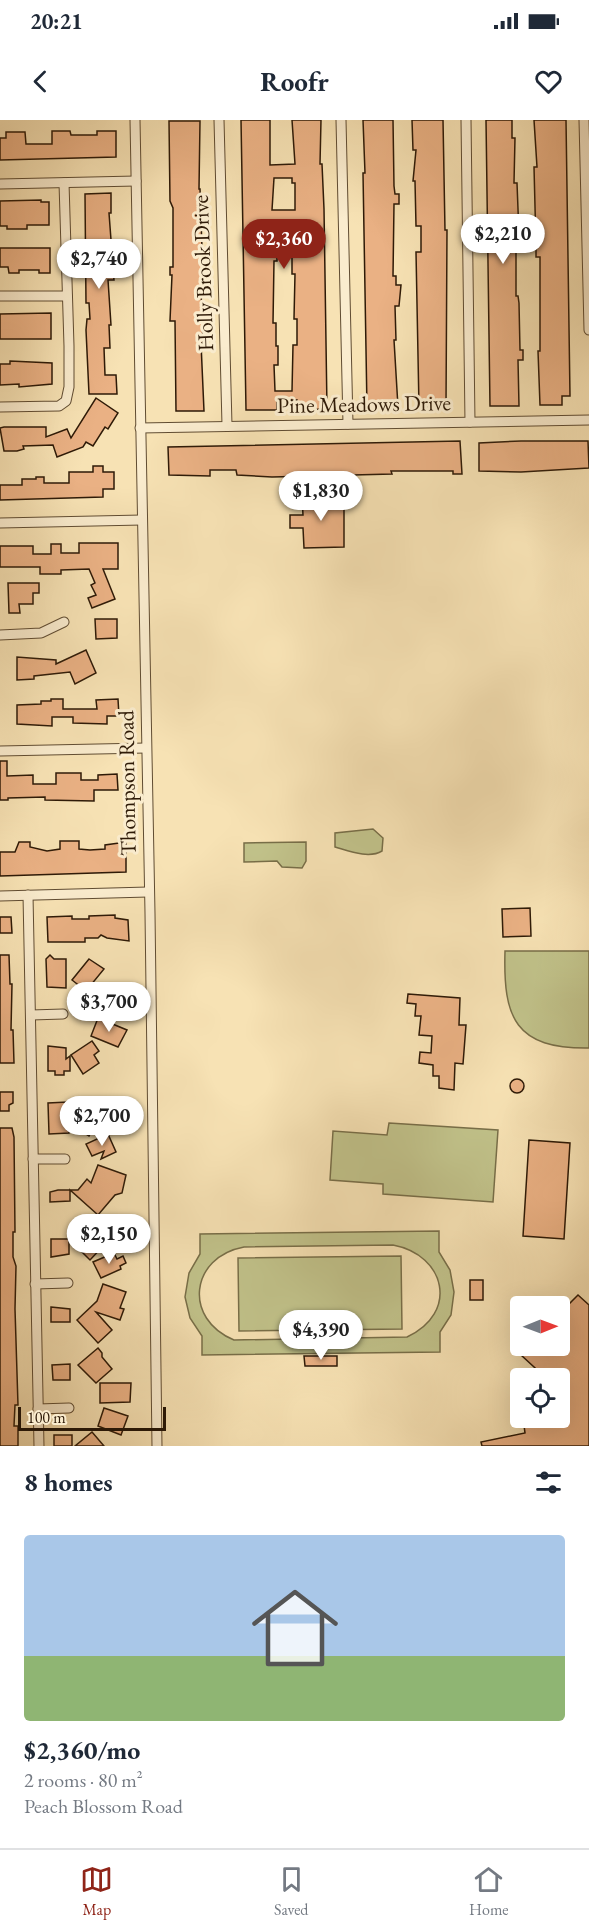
<!DOCTYPE html>
<html lang="en">
<head>
<meta charset="utf-8">
<style>
  body { margin:0; font-family:"EB Garamond",serif; background:#f2f2f3; color:#1f2937; height:100vh; display:flex; flex-direction:column; font-size:22px; white-space:nowrap }
  * { box-sizing:border-box; margin:0 }
  p { font-size:20px; color:#747a83 }
  .icon { flex:none; width:33px; height:33px; fill:none; stroke:currentColor; stroke-width:2; stroke-linecap:round; stroke-linejoin:round }
  .map { position:relative; height:1326px; overflow:hidden }
  .side { display:flex; flex-direction:column; background:#fff; flex:1 }
  .side>* { flex:none }
  .needle { width:39px; rotate:89deg }
  .controls { position:absolute; left:510px; top:1176px; display:grid; gap:12px }
  .controls a { display:grid; place-items:center; width:60px; height:60px; border-radius:6px; background:#fff; box-shadow:0 6px 24px #0002; font-size:30px }
  .scale { position:absolute; left:18px; bottom:15px; width:148px; box-sizing:border-box; padding-left:6px; border:3px solid #2e1a07; border-top:0; font-size:16px; line-height:21px; white-space:nowrap; color:#2e1a07; -webkit-text-stroke:4px #faecce; paint-order:stroke }
  .price { position:absolute; translate:-50% -51px; padding:0 14px; border-radius:21px; background:#fff; color:#222; font-size:20px; line-height:39px; filter:drop-shadow(0 2px 3px #0008) }
  .price::after { content:''; position:absolute; left:50%; top:36px; width:18px; height:14px; margin-left:-9px; background:inherit; clip-path:polygon(0 0,100% 0,50% 100%) }
  .price.on { background:#8f2418; color:#fff }
  ul { padding:0; list-style:none }
  li { display:grid; align-content:center; gap:12px; height:318px; padding:0 24px }
  li span { display:grid; place-items:center; height:186px; border-radius:6px; color:#555 }
  li>.icon { margin-inline-start:auto }
  span .icon { width:108px; height:108px; fill:#fffc; stroke-width:1 }
  li b { font-size:26px }
  h2 { display:flex; justify-content:space-between; align-items:center; height:72px; padding:0 24px; font-size:26px }
  .status { display:flex; justify-content:space-between; align-items:center; height:42px; padding:0 30px; background:#fff; direction:ltr }
  .status svg { height:16px; fill:currentColor }
  header { display:flex; justify-content:space-between; align-items:center; height:78px; padding:0 24px; background:#fff; font-size:27px; font-weight:700 }
  .tab-bar { display:flex; justify-content:space-around; align-items:center; height:84px; border-top:2px solid #e0e1e3; background:#fff; font-size:16px; color:#747a83 }
  .tab-bar a { display:grid; justify-items:center; gap:3px }
  .tab-bar .on { color:#8f2418 }
  .map>svg:first-child { display:block }
</style>
</head>
<body>
<div class="status"><b>20:21</b><svg viewBox="0 0 49 12"><path d="M0 12V9h3v3zM5 12V6h3v6zM10 12V3h3v9zM15 12V0h3v12zM26 1h20v11H26zM47 4h2v5h-2z"/></svg></div>
<header><svg class="icon" aria-label="back" viewBox="0 0 24 24"><path d="M15 5l-7 7 7 7"/></svg>Roofr<svg class="icon" aria-label="heart" viewBox="0 0 24 24"><path d="M12 20l-8-8c-3-5 5-10 8-4 3-6 11-1 8 4z"/></svg></header>
<div class="map">
<svg width="589" height="1326" viewBox="0 0 589 1326">
  <rect width="100%" height="100%" fill="#f7e2b4"/>
  <filter id="stains"><feTurbulence type="fractalNoise" baseFrequency=".00333" numOctaves="4"/><feColorMatrix values="0 0 0 0 .2 0 0 0 0 .09 0 0 0 0 .02 0 0 0 .5 -.17"/></filter>
  <radialGradient id="worn" r=".72"><stop offset=".6" stop-color="#630" stop-opacity="0"/><stop offset="1" stop-color="#630" stop-opacity=".3"/></radialGradient>
  <g fill="#c1c28a" stroke="#786e48" stroke-width="1.5" fill-rule="evenodd">
    <path d="M373,709L383,718L382,731C369,739 349,731 335,727V713Z"/>
    <path d="M306,722V741L302,748L282,747L277,741L244,742V723Z"/>
    <path d="M505,831H589V928C515,929 503,898 505,831Z"/>
    <path d="M389,1003L498,1010L493,1082L383,1074V1064L330,1060L333,1011L387,1015Z"/>
    <path d="M439,1111V1132L450,1150L454,1172L451,1195L440,1212V1232L202,1235V1216L190,1198L185,1177L189,1153L200,1134V1114ZM393,1125C446,1135 459,1193 407,1217L234,1220C183,1199 190,1137 244,1127Z"/>
    <path d="M401,1136L402,1209L239,1211L238,1138Z"/>
  </g>
  <g fill="#eab184" stroke="#2e1a07" stroke-width="1.5" fill-rule="evenodd">
    <path d="M241,0H270V45L295,44L292,0H321L320,44H322L324,89L327,289L297,290V280H277V290H246ZM274,58H292V63H295V90H272ZM292,108V154H295L294,199H297V225H293L292,271H275L274,245H278V226H276V203H273L274,141H277V109Z"/>
    <path d="M363,0H393L394,66L395,74H399V84H394L393,156H396V165H401L399,186H395L396,220H394L398,287L367,288L363,53H365Z"/>
    <path d="M412,0H443L445,110H447L446,287H419L416,132H421V106H416L415,61H413L416,30H413Z"/>
    <path d="M486,0H512V18H515L514,63H517L519,115H516V176H518L519,183L520,230H523V240H518L519,286H490Z"/>
    <path d="M534,0H566L570,276H562V285H540L538,231H540V137H536V126L534,47H537Z"/>
    <path d="M169,1H200L199,69H200L203,159V169H201L203,223H201L204,291H176L175,201H170L172,155H170V147H173V88L170,81Z"/>
    <path d="M52,11H70L71,15H97V11H116V37L0,40V18H6V12H25L26,24H52Z"/>
    <path d="M111,73V93H109L114,160H108L111,205H109L110,228H104L105,255H116L117,274H89L86,210L87,199H90L89,183H86L85,74Z"/>
    <path d="M41,80V82H49V105H27V109H7V106H0V81Z"/>
    <path d="M0,128H50V153H39V150H19V153H9L8,147H0Z"/>
    <path d="M51,193V219H0V194Z"/>
    <path d="M10,241L52,243V264L19,267V264L0,265V244H10Z"/>
    <path d="M96,278L118,293L108,309L105,307L93,326L86,322L83,327L57,337L53,325L23,326L24,329L17,331H4L0,308L4,307H46V317L67,309L71,318Z"/>
    <path d="M460,321L462,354H453V351H391L392,354L272,357L237,355L236,350H210V356L169,355L168,327Z"/>
    <path d="M521,321H588L589,348L521,352L479,351V323Z"/>
    <path d="M93,346H103V352H114V369H103V377L0,380V365H22V359H36V357H44V363H69V352H93Z"/>
    <path d="M302,376H344V427L304,428L303,408H290V395H303Z"/>
    <path d="M79,423H118V449H103L115,479L92,488L88,478L96,475L91,465L95,463L89,449L61,450V454H40V447H0V426H33V434H51V424H61V433H79Z"/>
    <path d="M8,463H39V473H33V484H19L20,493H9Z"/>
    <path d="M95,499H117V518L96,519Z"/>
    <path d="M86,530L96,553L75,564L70,552L34,556V559L17,560V537L56,540V544Z"/>
    <path d="M51,579H63V589H97L96,580L118,579L119,596H107V604L73,603V597H52V606L17,604V585L41,584V581H51Z"/>
    <path d="M0,641H7V656L33,655V664H56V653H81V660H98V655L117,654L118,670H94V681L45,680V677L8,678V680H0Z"/>
    <path d="M60,721H79V729L90,730L105,729V725L126,722V752L0,756V732H15L19,722H30V727L47,731L60,729Z"/>
    <path d="M530,788L531,816L503,817L502,789Z"/>
    <path d="M115,795V798L128,800L129,821L107,818L101,815L98,818H85V822H48L47,797L72,796V799H89V796Z"/>
    <path d="M0,797H11L12,813H0Z"/>
    <path d="M0,835H9L10,864H12L11,910H13L14,943H0Z"/>
    <path d="M50,835L54,839H66V868L47,867L46,839Z"/>
    <path d="M89,839L104,849L86,871L72,860Z"/>
    <path d="M109,867L117,888L101,894L91,872Z"/>
    <path d="M408,874L460,878L459,905H466L463,944L455,943L454,970L439,968V956H433V945L419,943L420,932L431,933L432,916L419,915L421,896H415L416,884L407,883Z"/>
    <path d="M98,898L127,910L118,927L91,916Z"/>
    <path d="M92,921L99,931L94,935L99,943L83,954L71,935Z"/>
    <path d="M48,926L66,928V939L70,936V951H64V955H55V951H48Z"/>
    <circle cx="517" cy="966" r="7"/>
    <path d="M0,972H13V983L9,985V991H0Z"/>
    <path d="M68,982V987H71L72,1006L69,1004V1013L49,1014L48,983Z"/>
    <path d="M85,984L98,989L102,993L89,1016L73,1006Z"/>
    <path d="M0,1008H12L14,1017L15,1112H13V1137L16,1146L15,1189L18,1285H15L14,1306H18V1326H0Z"/>
    <path d="M108,1014L116,1032L101,1039L104,1031L92,1036L86,1024Z"/>
    <path d="M529,1020L570,1023L564,1119L523,1116Z"/>
    <path d="M98,1045L126,1055L122,1073L115,1075L98,1095L70,1070V1081L50,1082V1072L58,1070H78L87,1059L91,1063Z"/>
    <path d="M89,1104L106,1123L90,1140L82,1132L88,1126L77,1116Z"/>
    <path d="M51,1119H69V1134L51,1137Z"/>
    <path d="M114,1133L117,1139L123,1136L126,1143L120,1146L121,1149L101,1158L93,1142Z"/>
    <rect x="470" y="1160" width="13" height="20"/>
    <path d="M103,1164L126,1172L120,1188L124,1189L120,1200L96,1192L112,1210L98,1223L77,1200L97,1181Z"/>
    <path d="M578,1175L589,1185V1326H482L481,1322L525,1313L523,1298H560V1258H546L521,1235L530,1226H560V1187L563,1183L566,1187Z"/>
    <path d="M51,1187L70,1189V1202H51Z"/>
    <path d="M98,1228L102,1233V1237L112,1249L96,1263L78,1245Z"/>
    <path d="M304,1236H337V1246H305Z"/>
    <path d="M70,1244V1260H53L52,1245Z"/>
    <path d="M100,1263H131L130,1282L100,1283Z"/>
    <path d="M104,1288L128,1296L121,1315L98,1306Z"/>
    <path d="M92,1312L104,1326H75Z"/>
    <rect x="54" y="1315" width="18" height="11"/>
  </g>
  <g fill="none" stroke-linecap="round" stroke-linejoin="round">
    <g stroke="#604c32" stroke-width="11">
      <g id="minor">
        <path d="M135,0L150,793L157,1326"/>
        <path d="M219,0L227,305"/>
        <path d="M341,0L348,304"/>
        <path d="M466,0L470,302"/>
        <path d="M584,0L589,210"/>
        <path d="M0,64L136,61"/>
        <path d="M0,176H67"/>
        <path d="M0,287L59,286L66,281L69,267V226L64,63"/>
        <path d="M140,308L589,300"/>
        <path d="M0,403L142,400"/>
        <path d="M0,515L41,513L64,502"/>
        <path d="M0,631L146,628"/>
        <path d="M28,775L39,1326"/>
        <path d="M0,776L148,772"/>
        <path d="M31,895L63,894"/>
        <path d="M33,1039H65"/>
        <path d="M35,1164L68,1163"/>
        <path d="M38,1289L69,1288"/>
      </g>
    </g>
    <use href="#minor" stroke="#faecce" stroke-width="9"/>
  </g>
  <g text-anchor="middle" dominant-baseline="central" stroke-width="6" stroke-linejoin="round" paint-order="stroke">
    <g font-size="22" fill="#2e1a07" stroke="#faecce">
      <text transform="translate(203 153) rotate(-92)">Holly Brook Drive</text>
      <text transform="translate(364 284) rotate(-1)">Pine Meadows Drive</text>
      <text transform="translate(127 663) rotate(-91)">Thompson Road</text>
    </g>
  </g>
  <rect width="100%" height="100%" filter="url(#stains)"/>
  <rect width="100%" height="100%" fill="url(#worn)"/>
</svg>
<div class="controls">
<a><svg class="needle" viewBox="-14 -14 28 28"><path d="M0-13l5 13h-10z" fill="#e53935"/><path d="M0 13l5-13h-10z" fill="#747a83"/></svg></a>
<a><svg class="icon" aria-label="locate" viewBox="0 0 24 24"><circle cx="12" cy="12" r="6"/><path d="M12 2v4M12 18v4M2 12h4M18 12h4"/></svg></a>
</div>
<div class="scale">100 m</div>
<b class="price" style="left:503px;top:145px">$2,210</b>
<b class="price on" style="left:284px;top:150px">$2,360</b>
<b class="price" style="left:99px;top:170px">$2,740</b>
<b class="price" style="left:321px;top:402px">$1,830</b>
<b class="price" style="left:109px;top:913px">$3,700</b>
<b class="price" style="left:102px;top:1027px">$2,700</b>
<b class="price" style="left:109px;top:1145px">$2,150</b>
<b class="price" style="left:321px;top:1241px">$4,390</b>
</div>
<section class="side">
<h2>8 homes<svg class="icon" aria-label="filters" viewBox="0 0 24 24"><path d="M4 7h16M4 17h16"/><circle cx="9" cy="7" r="2"/><circle cx="15" cy="17" r="2"/></svg></h2>
<ul>
<li><span style="background:linear-gradient(#a9c7e8 65%,#8fb573 0)"><svg class="icon" aria-label="home" viewBox="0 0 24 24"><path d="M3 11l9-7 9 7M6 9v11h12V9"/></svg></span><div><b>$2,360/mo</b><p>2 rooms · 80 m²</p><p>Peach Blossom Road</p></div></li>
</ul>
</section>
<nav class="tab-bar">
<a class="on"><svg class="icon" aria-label="map" viewBox="0 0 24 24"><path d="M3 6l6-2 6 2 6-2v14l-6 2-6-2-6 2zM9 4v14M15 6v14"/></svg>Map</a>
<a><svg class="icon" aria-label="saved" viewBox="0 0 24 24"><path d="M7 4h10v16l-5-4-5 4z"/></svg>Saved</a>
<a><svg class="icon" aria-label="home" viewBox="0 0 24 24"><path d="M3 11l9-7 9 7M6 9v11h12V9"/></svg>Home</a>
</nav>
</body>
</html>
